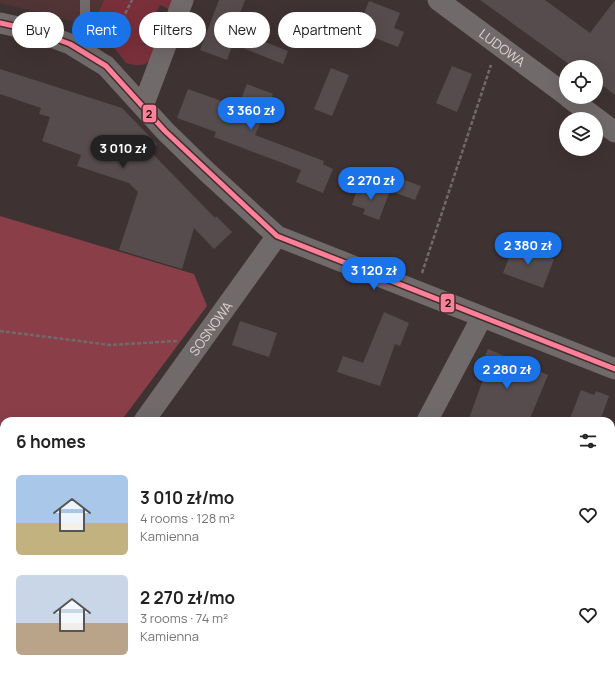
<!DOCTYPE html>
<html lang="en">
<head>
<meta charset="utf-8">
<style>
  body { margin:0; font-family:Manrope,sans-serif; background:#f2f2f2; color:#222; height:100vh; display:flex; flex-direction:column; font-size:15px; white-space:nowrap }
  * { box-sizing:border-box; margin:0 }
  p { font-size:13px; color:#767676 }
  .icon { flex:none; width:22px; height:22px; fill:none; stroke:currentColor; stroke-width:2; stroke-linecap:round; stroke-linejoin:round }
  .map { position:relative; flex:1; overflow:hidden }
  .drawer { position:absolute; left:0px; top:417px; width:615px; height:256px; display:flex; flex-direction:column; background:#fff; border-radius:12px 12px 0 0; box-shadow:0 4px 16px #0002 }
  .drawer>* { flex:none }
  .hud { position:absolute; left:12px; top:12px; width:400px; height:36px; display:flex; gap:8px }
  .controls { position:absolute; left:559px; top:60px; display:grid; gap:8px }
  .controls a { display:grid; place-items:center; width:44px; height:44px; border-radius:50%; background:#fff; box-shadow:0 4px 16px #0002; font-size:20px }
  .price { position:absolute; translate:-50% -34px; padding:0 9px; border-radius:14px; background:#1a73e8; color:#fff; font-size:13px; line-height:26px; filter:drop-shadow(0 1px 2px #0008) }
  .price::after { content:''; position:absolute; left:50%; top:24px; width:12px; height:9px; margin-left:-6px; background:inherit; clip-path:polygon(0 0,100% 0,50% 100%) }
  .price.on { background:#222; color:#fff }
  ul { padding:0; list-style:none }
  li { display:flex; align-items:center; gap:12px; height:100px; padding:0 16px }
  li span { display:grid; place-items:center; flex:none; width:112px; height:80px; border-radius:6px; color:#555 }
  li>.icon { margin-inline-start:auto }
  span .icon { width:48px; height:48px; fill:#fffc; stroke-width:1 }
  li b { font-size:17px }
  h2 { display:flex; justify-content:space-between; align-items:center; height:48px; padding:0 16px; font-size:17px }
  .tag { padding:0 14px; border-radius:18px; background:#fff; box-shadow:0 4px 16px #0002; font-size:14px; line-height:36px }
  .tag.on { background:#1a73e8; color:#fff }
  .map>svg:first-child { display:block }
</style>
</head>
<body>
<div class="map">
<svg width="615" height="673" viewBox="0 0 615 673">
  <rect width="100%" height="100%" fill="#3f3233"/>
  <g fill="#503436">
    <path d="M0,0H104L92,26L0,3Z"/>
    <path d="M4,663V669H29L36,673H0Z"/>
  </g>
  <g fill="#7a303b">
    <path d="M104,0H174L173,11L160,5L156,13L169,19L167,27L153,21L150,28L164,34L160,43L146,37L143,44L157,50C149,64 144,68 126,63L98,27L92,26Z"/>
    <path d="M615,525V673H387L390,669H611V532Z"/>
  </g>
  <path fill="#8a3e48" d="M0,216L194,274L207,306L121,421H4V577L0,582Z"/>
  <g fill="#574c4d">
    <path d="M219,0H245L234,30L238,31L227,60L200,50Z"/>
    <path d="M480,0H545L590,33L615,0V95L596,80V67H573Z"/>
    <path d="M369,1L400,13L394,28L404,32L398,47L357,31Z"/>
    <path d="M243,33L288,51L283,64L238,46Z"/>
    <path d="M452,66L472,74L457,112L436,103Z"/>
    <path d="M331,68L349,75L332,116L314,109Z"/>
    <path d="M0,69L122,108L157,144L150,151L215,218L216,216L232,232L214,249L194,228L182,269L119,250L138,192L129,183L77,166L81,155L42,141L50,117L39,114L41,108L0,94Z"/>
    <path d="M247,84L273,94L255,135L324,161L323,164L333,169L323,193L296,182L301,170L214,137L216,132L177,118L188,89L238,107Z"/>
    <path d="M385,173L421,186L415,200L380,187Z"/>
    <path d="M359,183L389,193L379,220L363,214L365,209L352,205Z"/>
    <path d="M514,244L554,259L543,288L503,273Z"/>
    <path d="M384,312L409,323L400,346L395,344L380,386L337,372L343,356L363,363Z"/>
    <path d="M240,321L277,333L269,357L232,345Z"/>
    <path d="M488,349L548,375L529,421H468L484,377L477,374Z"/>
    <path d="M581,390L594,395L596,391L609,396L600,421H569Z"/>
  </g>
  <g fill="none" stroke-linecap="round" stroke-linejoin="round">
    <g stroke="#716a6a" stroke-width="2.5" stroke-dasharray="4 2" stroke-linecap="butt">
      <path d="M98,36L122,20L132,0"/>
      <path d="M422,273L491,65"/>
      <path d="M0,331L110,345L177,341"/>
    </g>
    <g stroke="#716a6b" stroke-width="10">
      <path d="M80,49L85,24V0"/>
      <path d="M611,550L614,544"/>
      <path d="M398,673L401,669"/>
      <path d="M539,673L541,669"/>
    </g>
    <g stroke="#716a6b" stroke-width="21">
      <path id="s1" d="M438,0L566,95"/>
      <path d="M0,23L32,30L70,44L106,66L165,131L206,171L277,236L615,369"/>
      <path d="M568,97L615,132"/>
      <path d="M143,106L183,0"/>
      <path id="s2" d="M144,421L277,236"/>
      <path d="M427,421L482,317"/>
      <path d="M0,617L4,611"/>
      <path d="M269,673L272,669"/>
    </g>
    <g stroke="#442d2e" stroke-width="8">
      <path id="bus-1" d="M0,23L32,30L70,44L106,66L165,131L277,236L615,369"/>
    </g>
    <use href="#bus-1" stroke="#ff8098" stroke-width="5"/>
  </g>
  <g text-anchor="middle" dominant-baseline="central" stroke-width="3" stroke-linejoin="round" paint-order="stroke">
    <g font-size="13" fill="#e1d2d2" stroke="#442d2e">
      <text stroke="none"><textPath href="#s1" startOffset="80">LUDOWA</textPath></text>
      <text stroke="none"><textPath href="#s2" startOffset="114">SOSNOWA</textPath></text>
    </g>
  </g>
  <g stroke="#442d2e" stroke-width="1.5">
    <rect x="142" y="104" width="15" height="19" rx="4" fill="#ff8098"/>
    <rect x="440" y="293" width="15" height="20" rx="4" fill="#ff8098"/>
  </g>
  <g font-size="11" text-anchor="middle" font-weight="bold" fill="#111">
    <text x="149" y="118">2</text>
    <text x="448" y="307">2</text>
  </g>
</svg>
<div class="controls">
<a><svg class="icon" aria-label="locate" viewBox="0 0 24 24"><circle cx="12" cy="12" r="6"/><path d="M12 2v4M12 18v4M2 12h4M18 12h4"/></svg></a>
<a><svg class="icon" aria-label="layers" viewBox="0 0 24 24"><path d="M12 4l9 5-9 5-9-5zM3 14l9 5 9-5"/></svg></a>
</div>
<b class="price" style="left:251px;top:131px">3 360 zł</b>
<b class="price on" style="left:123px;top:169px">3 010 zł</b>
<b class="price" style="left:371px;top:201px">2 270 zł</b>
<b class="price" style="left:528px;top:266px">2 380 zł</b>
<b class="price" style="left:374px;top:291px">3 120 zł</b>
<b class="price" style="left:507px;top:390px">2 280 zł</b>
<div class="hud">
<a class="tag">Buy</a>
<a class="tag on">Rent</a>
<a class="tag">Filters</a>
<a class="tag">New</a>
<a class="tag">Apartment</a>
</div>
<section class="drawer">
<h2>6 homes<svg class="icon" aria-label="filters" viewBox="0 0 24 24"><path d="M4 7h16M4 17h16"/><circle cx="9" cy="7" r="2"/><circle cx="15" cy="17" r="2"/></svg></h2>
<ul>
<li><span style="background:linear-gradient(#a9c7e8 60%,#c2b280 0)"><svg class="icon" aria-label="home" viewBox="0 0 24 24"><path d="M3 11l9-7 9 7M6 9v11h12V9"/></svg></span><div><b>3 010 zł/mo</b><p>4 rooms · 128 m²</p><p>Kamienna</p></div><svg class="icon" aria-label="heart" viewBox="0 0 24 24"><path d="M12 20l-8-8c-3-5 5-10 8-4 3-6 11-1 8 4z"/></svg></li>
<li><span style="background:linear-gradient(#c9d6e8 60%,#b9a48a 0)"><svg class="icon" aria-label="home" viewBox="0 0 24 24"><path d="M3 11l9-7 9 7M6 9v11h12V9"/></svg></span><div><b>2 270 zł/mo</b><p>3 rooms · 74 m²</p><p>Kamienna</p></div><svg class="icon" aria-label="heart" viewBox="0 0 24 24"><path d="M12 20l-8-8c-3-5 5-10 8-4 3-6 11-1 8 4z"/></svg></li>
</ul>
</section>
</div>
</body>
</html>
